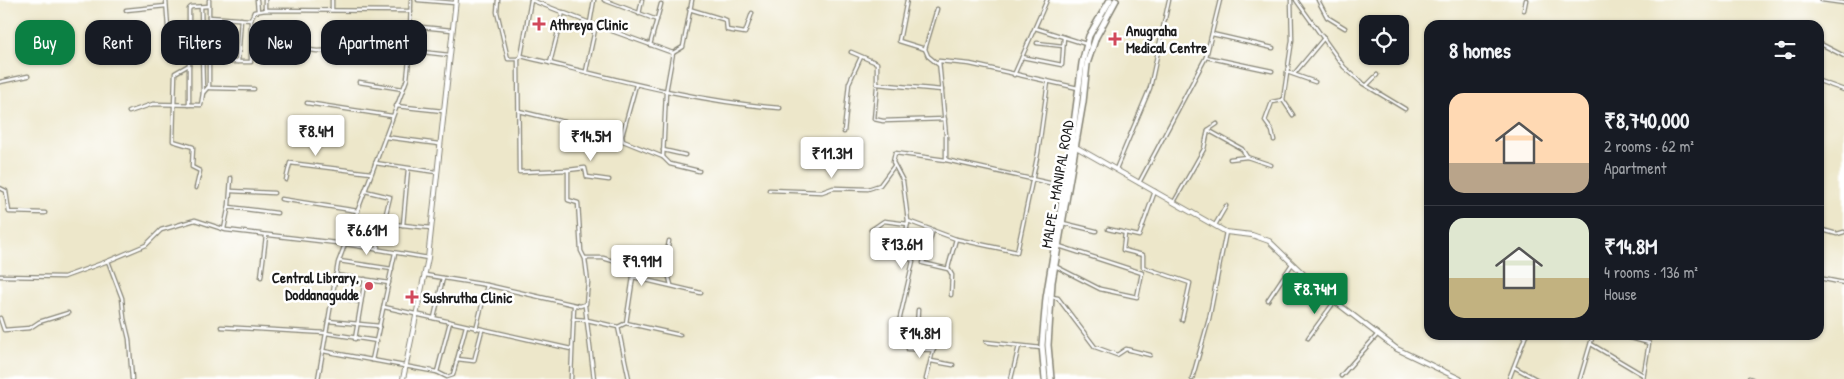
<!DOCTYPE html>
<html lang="en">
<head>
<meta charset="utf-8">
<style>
  body { margin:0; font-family:"Patrick Hand",sans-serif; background:#242831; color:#f1f3f6; height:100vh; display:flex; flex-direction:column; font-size:19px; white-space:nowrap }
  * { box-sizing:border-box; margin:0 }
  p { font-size:16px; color:#9ea1a6 }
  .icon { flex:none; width:28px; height:28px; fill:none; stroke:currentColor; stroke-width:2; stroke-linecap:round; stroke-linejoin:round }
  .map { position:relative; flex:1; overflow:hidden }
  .drawer { position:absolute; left:1424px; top:20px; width:400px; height:320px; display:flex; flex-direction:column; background:#171b24; border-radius:15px; box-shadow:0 1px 4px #0004 }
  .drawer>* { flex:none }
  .hud { position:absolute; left:15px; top:20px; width:475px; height:45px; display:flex; gap:10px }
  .fabs { position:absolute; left:1359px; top:15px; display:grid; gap:10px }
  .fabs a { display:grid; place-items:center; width:50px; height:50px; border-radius:10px; background:#171b24; box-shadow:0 1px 4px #0004; font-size:25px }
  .price { position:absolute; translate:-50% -42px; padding:0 11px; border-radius:5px; background:#fff; color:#222; font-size:16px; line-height:32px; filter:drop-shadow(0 1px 2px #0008) }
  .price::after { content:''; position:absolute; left:50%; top:30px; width:15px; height:11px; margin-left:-8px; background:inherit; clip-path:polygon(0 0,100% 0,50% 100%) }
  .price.current { background:#0b8043; color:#fff }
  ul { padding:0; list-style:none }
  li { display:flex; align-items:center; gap:15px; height:125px; padding:0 25px }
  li+li { border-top:1px solid #363941 }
  li span { display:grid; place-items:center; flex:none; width:140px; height:100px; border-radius:15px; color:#555 }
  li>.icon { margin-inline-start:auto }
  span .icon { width:60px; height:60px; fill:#fffc; stroke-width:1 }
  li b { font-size:21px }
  h2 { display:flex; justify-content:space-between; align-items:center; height:60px; padding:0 25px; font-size:21px }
  .tag { padding:0 18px; border-radius:15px; background:#171b24; box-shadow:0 1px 4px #0004; font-size:18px; line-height:45px }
  .tag.current { background:#0b8043; color:#fff }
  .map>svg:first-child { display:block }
</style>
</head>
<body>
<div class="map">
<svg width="1844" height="379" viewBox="0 0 1844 379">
  <rect width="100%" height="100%" fill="#fff"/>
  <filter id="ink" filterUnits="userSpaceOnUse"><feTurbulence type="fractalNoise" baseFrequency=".02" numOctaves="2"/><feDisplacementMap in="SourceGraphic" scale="10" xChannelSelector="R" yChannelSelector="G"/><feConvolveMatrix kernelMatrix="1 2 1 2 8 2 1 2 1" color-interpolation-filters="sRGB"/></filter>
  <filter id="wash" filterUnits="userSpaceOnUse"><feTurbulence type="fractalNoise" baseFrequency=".0096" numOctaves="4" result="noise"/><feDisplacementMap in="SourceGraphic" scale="20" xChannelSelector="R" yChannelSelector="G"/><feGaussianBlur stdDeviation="1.12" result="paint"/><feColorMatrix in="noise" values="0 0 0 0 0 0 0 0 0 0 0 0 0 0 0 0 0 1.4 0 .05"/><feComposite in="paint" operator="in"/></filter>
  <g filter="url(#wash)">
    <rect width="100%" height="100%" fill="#ede7ca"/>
  </g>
  <g filter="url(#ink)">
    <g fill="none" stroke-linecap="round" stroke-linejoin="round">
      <g stroke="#848273" stroke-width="5">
        <g id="street">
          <path d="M166,0L169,41"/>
          <path d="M257,0L258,11"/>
          <path d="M332,0V10"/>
          <path d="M411,0L409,60L407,79L338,263L323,351L437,372L450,322"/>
          <path d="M418,0L455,3"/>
          <path d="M531,0L590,23L594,0"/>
          <path d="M604,0L657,20"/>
          <path d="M907,0L899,41L925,49"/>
          <path d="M1291,0L1292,40L1283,100L1293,115"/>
          <path d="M1296,0L1344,67L1362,83L1405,109"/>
          <path d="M1318,0L1327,17L1345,28"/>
          <path d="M1822,0L1844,3"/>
          <path d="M201,7L203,93"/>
          <path d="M689,9L726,20L727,30L745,33L752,13"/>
          <path d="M937,9L925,49L928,56L939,65"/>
          <path d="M126,10L166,6"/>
          <path d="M265,10V0"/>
          <path d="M1524,10L1526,0"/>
          <path d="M639,14L642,0"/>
          <path d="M209,17L251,20L254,12L266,10L411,11"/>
          <path d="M228,19L226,62H251V20"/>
          <path d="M590,23L673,53L666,92L663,157"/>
          <path d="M411,26L452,30"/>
          <path d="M1035,28L1086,44"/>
          <path d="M1212,34L1273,48"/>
          <path d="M1037,43L1063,46"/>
          <path d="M1819,43L1844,56"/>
          <path d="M650,45L661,4"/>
          <path d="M287,47L317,51L387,48L449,55"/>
          <path d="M851,52L877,63V84L942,90"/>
          <path d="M673,53L683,47L692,0"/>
          <path d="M521,56L531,0"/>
          <path d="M1022,57L1062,65L1064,37"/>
          <path d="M1206,57L1272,71"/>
          <path d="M518,59L521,56C608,77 690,101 780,108"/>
          <path d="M238,62L241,19"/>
          <path d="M550,63L563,12"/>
          <path d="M189,65L175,73L173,141L193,147L192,167L200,171L196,188"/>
          <path d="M586,71L596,25"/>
          <path d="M1287,72L1315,82"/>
          <path d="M1294,74L1324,38"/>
          <path d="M1014,75L1047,0"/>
          <path d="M1819,81L1844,90"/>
          <path d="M0,82L28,76"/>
          <path d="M359,82L403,89"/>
          <path d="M636,85L622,136L623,141L663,157L670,164L699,171"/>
          <path d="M1367,85L1377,75"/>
          <path d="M877,87L874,119L883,121L945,119"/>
          <path d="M209,88L254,89"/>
          <path d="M307,103L392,116"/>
          <path d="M189,105V9L191,7L209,6"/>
          <path d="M396,106L443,111"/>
          <path d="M519,111L622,136"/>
          <path d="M129,112L153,104L201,105L203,93L209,86V0"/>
          <path d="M1208,130L1242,149L1247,157L1271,165"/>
          <path d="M844,132L849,83L861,57"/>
          <path d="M385,137L439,144"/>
          <path d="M1274,140L1272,131L1265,121L1272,102L1283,100"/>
          <path d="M663,150L685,155"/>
          <path d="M1230,159L1247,157"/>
          <path d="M946,160L895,153L893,162L903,181L908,221L956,239L1017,252L1038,153L1048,82"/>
          <path d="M375,163L436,172"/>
          <path d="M1116,169L1150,88L1169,0"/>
          <path d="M568,170L585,168L587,177L609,180"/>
          <path d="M286,180L290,163L371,173"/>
          <path d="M1139,183L1206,57L1220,0"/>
          <path d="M1063,186L946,160V135L939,61L970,64L1078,88"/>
          <path d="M0,188L6,191L9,212L45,213"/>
          <path d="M769,190L822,192L833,188L868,189L880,185L894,166"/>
          <path d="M231,191L274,193"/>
          <path d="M365,191L390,197L377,250"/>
          <path d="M281,199L358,211"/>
          <path d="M1174,202L1204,149L1208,130L1217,124"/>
          <path d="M229,207L277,213"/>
          <path d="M384,223L431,228"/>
          <path d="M1063,223L1096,231"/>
          <path d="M403,225L408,169"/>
          <path d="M1215,225L1226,206"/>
          <path d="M224,229L229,205L231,178"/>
          <path d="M1108,229L1139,236L1155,191"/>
          <path d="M1819,229L1837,234L1844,232"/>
          <path d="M871,230L884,221L908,224"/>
          <path d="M933,230L923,263L948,269"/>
          <path d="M1125,233L1123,250L1143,255V267L1190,283L1182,320"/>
          <path d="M669,241L665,262L671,285"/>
          <path d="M585,258H603L630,266L633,277"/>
          <path d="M339,261L392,269"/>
          <path d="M1055,266L1100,289L1137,297L1142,273L1059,246"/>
          <path d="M335,275L389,283"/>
          <path d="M425,275L487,285L580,306L586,304L588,282L585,259L581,251L578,203L568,200V170L519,172L518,59H508L497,12L498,0"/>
          <path d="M0,276L64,277L108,261"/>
          <path d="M261,277L266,236"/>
          <path d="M1819,278L1844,283"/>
          <path d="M951,295L952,275L948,268L956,239"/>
          <path d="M331,296L361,302"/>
          <path d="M1052,297L1058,298L1095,347L1117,355L1126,349L1150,355"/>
          <path d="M1268,300L1292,264"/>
          <path d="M585,306L594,379"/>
          <path d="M384,307L571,349"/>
          <path d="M918,310L917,326L937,334L926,379"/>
          <path d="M0,318L4,330L30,328L39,322L68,313"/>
          <path d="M434,318L443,278"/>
          <path d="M573,319L587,320L618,327L629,379"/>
          <path d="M328,321L380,326"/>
          <path d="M626,323L680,335"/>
          <path d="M898,326L913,261L903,254L908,221"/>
          <path d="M221,327L326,333L377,341"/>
          <path d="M618,327L626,323L633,277L701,293"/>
          <path d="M476,329L487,285"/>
          <path d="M1620,335L1649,343L1643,379"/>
          <path d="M1308,338L1335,301"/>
          <path d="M355,339L365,279"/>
          <path d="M986,342L1041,348"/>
          <path d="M1591,344L1643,375"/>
          <path d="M908,349L934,350"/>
          <path d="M457,359L474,361L482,330"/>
          <path d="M372,360L395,253"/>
          <path d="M931,361L953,365"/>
          <path d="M1514,367L1536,379"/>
          <path d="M437,372L447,377L453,375L466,326"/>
          <path d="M1341,376L1378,334"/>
          <path d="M1749,378L1752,379"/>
          <path d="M132,379L129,339L124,318L122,298L108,261L146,245L161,230L195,220L226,230L345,244L428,258"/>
          <path d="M318,379L323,351"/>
          <path d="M571,379L574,306"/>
          <path d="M1011,379L1019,346"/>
          <path d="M1192,379L1209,319L1226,232"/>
          <path d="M1509,379L1526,335"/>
          <path d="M1580,379L1593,335"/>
        </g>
      </g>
      <g stroke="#848273" stroke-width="6">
        <g id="secondary">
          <path d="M1076,147L1226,232L1252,235L1269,241L1320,290L1397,349L1460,379"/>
          <path d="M403,379L428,258L456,0"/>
        </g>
      </g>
      <g stroke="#848273" stroke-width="8">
        <g id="highway">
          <path d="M1045,379L1042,345L1046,298L1071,146L1082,63L1089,36L1110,0"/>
          <path d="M1051,379L1048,345L1052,282L1083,102L1087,64L1096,37L1116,0"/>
        </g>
      </g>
      <use href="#street" stroke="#fff" stroke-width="2.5"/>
      <use href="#secondary" stroke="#fff" stroke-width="4"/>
      <use href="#highway" stroke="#fff" stroke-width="5"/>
    </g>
  </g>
  <g fill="#d1495b" stroke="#fff" stroke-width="2">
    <path d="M536.5 16.5h5v5h5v5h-5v5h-5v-5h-5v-5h5z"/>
    <path d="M1112.5 31.5h5v5h5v5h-5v5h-5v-5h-5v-5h5z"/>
    <circle cx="369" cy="286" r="5"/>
    <path d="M409.5 289.5h5v5h5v5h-5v5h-5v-5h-5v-5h5z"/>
  </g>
  <g text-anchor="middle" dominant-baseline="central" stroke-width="5" stroke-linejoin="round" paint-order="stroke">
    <g font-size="15" font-weight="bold" fill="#1c1c1c" stroke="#fff" text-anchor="start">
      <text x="550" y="24">Athreya Clinic</text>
      <text x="1126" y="30">Anugraha<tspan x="1126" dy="17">Medical Centre</tspan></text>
      <text x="359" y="277" text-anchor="end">Central Library,<tspan x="359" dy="17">Doddanagudde</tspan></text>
      <text x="423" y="297">Sushrutha Clinic</text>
    </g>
    <g font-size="15" fill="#1c1c1c" stroke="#fff">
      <text transform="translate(1057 184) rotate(-80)">MALPE - MANIPAL ROAD</text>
    </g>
  </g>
</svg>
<div class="fabs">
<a><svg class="icon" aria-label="locate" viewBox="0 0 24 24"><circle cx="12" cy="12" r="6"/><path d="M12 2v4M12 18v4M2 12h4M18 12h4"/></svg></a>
</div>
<b class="price" style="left:316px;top:157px">₹8.4M</b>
<b class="price" style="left:591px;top:162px">₹14.5M</b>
<b class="price" style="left:832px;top:179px">₹11.3M</b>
<b class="price" style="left:367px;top:256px">₹6.61M</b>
<b class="price" style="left:902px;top:270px">₹13.6M</b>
<b class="price" style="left:642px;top:287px">₹9.91M</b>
<b class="price current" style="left:1315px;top:315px">₹8.74M</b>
<b class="price" style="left:920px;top:359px">₹14.8M</b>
<div class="hud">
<a class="tag current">Buy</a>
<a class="tag">Rent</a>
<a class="tag">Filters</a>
<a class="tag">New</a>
<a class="tag">Apartment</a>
</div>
<section class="drawer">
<h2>8 homes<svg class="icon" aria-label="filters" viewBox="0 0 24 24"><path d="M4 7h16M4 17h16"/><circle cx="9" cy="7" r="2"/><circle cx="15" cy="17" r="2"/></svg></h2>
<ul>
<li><span style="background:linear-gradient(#ffd9b3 70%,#b9a48a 0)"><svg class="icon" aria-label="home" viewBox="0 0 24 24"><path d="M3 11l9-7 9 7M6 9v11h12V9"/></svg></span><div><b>₹8,740,000</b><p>2 rooms · 62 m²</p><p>Apartment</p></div></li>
<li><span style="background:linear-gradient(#dfe7d0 60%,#c2b280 0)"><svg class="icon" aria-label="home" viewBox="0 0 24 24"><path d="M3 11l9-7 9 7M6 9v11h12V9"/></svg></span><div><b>₹14.8M</b><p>4 rooms · 136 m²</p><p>House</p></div></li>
</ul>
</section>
</div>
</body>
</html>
